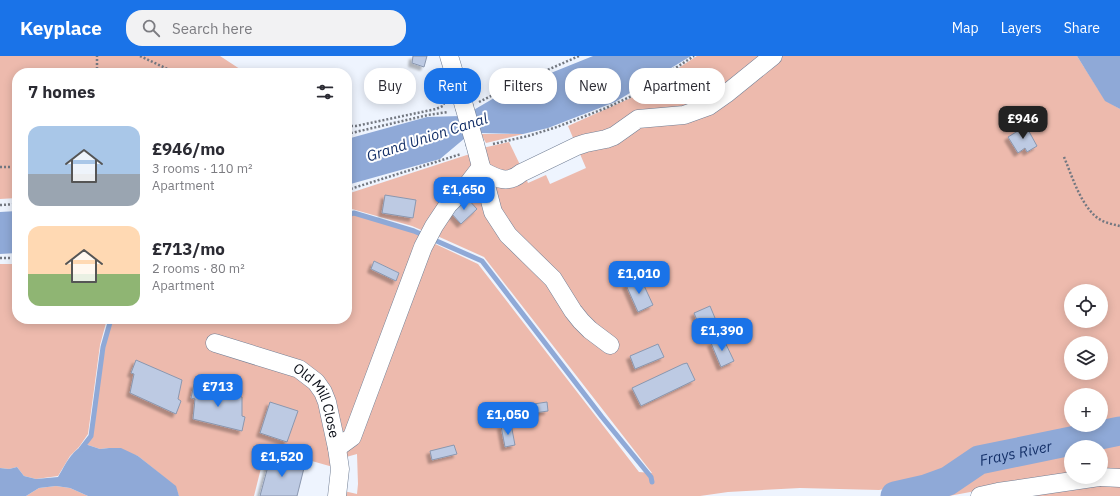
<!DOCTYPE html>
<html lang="en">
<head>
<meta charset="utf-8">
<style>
  body { margin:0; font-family:"IBM Plex Sans",sans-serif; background:#f2f2f3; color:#2b2b33; height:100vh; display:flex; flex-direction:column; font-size:15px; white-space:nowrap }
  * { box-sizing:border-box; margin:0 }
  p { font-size:13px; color:#7c7c81 }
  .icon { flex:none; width:22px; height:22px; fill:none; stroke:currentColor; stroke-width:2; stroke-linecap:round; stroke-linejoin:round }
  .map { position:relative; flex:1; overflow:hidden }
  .side { position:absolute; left:12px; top:12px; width:340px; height:256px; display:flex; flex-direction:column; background:#fff; border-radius:16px; box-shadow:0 2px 10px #0003 }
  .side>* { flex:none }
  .hud { position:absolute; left:364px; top:12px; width:380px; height:36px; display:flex; gap:8px }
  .fabs { position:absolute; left:1064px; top:228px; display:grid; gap:8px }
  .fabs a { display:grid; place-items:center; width:44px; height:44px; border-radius:50%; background:#fff; box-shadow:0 2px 10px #0003; font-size:20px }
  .price { position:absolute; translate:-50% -34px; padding:0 9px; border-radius:8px; background:#1a73e8; color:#fff; font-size:13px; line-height:26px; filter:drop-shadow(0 1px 2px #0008) }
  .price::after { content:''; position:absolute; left:50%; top:24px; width:12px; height:9px; margin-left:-6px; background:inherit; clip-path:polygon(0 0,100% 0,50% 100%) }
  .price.selected { background:#222; color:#fff }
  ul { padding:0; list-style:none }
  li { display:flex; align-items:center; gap:12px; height:100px; padding:0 16px }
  li span { display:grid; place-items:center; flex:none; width:112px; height:80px; border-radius:12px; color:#555 }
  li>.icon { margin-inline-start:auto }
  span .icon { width:48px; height:48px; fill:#fffc; stroke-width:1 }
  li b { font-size:17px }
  h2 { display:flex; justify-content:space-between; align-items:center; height:48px; padding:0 16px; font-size:17px }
  .tag { padding:0 14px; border-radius:16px; background:#fff; box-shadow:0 2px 10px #0003; font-size:14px; line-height:36px }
  .tag.selected { background:#1a73e8; color:#fff }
  header { display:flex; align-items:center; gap:24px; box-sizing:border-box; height:56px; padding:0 20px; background:#1a73e8; color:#fff }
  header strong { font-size:19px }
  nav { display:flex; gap:22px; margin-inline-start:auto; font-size:14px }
  .search { width:280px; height:36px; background:#f2f2f3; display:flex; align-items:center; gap:10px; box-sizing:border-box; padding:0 14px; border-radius:16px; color:#7c7c81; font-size:15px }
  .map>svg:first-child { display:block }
</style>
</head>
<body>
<header>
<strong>Keyplace</strong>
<div class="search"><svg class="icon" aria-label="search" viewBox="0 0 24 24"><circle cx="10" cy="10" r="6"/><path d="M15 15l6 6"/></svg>Search here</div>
<nav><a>Map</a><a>Layers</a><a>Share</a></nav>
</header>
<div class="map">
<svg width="1120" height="440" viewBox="0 0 1120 440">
  <defs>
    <filter id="shadow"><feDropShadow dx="-3.5" dy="3.5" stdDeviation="1" flood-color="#0004"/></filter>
  </defs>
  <rect width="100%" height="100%" fill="#eef4fe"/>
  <g fill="#edbaad" fill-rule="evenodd">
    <path d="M0,0H220L246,17H17V142L0,143Z"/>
    <path d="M697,0H1077L1105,44L1120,53V367L970,399L946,419L911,429L879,434L800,432L728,436L700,440H343L344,435L357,438L358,428L357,398L339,403L340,413L266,392L254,440H179L175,430L138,400L109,392L100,393L85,388L92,380L105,290L113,263H347V161L354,158C373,164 418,173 431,186L478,208L639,416L652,417L484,201L435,179L478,124L487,156L501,185L508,179L501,155L489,120L524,118L528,127L546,119L550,128L586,112L568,70L635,40ZM374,205L399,217L396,225L371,213ZM1071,235H1101V265H1071ZM1071,287H1101V317H1071ZM1071,339H1101V369H1071Z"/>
    <path d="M481,78H523L486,87Z"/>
    <path d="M509,86L523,115L494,119L478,93Z"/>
    <path d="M476,96L479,110L426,176L412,170L352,153L347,155V138Z"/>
    <path d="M0,208H17V263H107L100,289L88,378L79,391L70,400L58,420L36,423L24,420L17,411L9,413L0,412Z"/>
    <path d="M1120,383V418L1101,416V391H1079Z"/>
    <path d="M1071,393V418L1060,419L949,440H920L944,433L972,417L982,410Z"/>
    <path d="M1120,427V440H1011Z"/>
    <path d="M56,430L70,432L88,440H26L39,432Z"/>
  </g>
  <g fill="#8fa9d7">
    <path d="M593,0H691L615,46L548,72L523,78L478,77L465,82L440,103L347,129V83L427,61L460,60L472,55L506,35Z"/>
    <path d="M1077,0H1120V53L1105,45Z"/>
    <path d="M17,155V197L0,198V156Z"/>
    <path d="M85,388L100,393L109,392H121L138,400L176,430L179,440H88L70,432L56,430L39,432L26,440H0V412L9,413L17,411L24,420L36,423L58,421C67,406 70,397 85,388Z"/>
  </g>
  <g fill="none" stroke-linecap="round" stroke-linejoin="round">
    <g stroke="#8fa9d7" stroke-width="5">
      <path d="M347,159L354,157L414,175L482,205L602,361L651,421L652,426"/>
      <path d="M81,393L91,380L103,291L111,263"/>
    </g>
    <path stroke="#8fa9d7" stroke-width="29" id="s1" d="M895,440L926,433L948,425L979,404L1120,375"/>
  </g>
  <g fill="#bdcae3" stroke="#8a97af" filter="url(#shadow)">
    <path d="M413,0H427L424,11L412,7Z"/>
    <path d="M705,22L709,28L708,30L714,39L700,47L691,31Z"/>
    <path d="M1026,70L1037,90L1027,96L1025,92L1018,97L1008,81Z"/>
    <path d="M385,139L416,144L413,162L382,157Z"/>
    <path d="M467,142L477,153L461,168L451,157Z"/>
    <path d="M374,205L399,217L396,225L371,213Z"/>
    <path d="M641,223L653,249L638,256L626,229Z"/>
    <path d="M710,250L720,274L704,281L694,257Z"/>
    <path d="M723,282L734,305L721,311L711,287Z"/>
    <path d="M658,288L664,301L635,313L630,300Z"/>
    <path d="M136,304L182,324L178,343L181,345L176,358L130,337L134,318L131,317Z"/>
    <path d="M687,307L695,324L641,350L632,332L683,308Z"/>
    <path d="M194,328L242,341V360L245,361L242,375L193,363L195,343L191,342Z"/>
    <path d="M270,346L298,355L287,386L260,377Z"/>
    <path d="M547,346L548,355L521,359L520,350Z"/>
    <path d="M511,368L515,389L505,391L501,370Z"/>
    <path d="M454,389L457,398L432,404L430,395Z"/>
    <path d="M271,399L305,408L297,440H260Z"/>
  </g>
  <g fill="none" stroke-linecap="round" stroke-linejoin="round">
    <g stroke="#727f95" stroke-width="19">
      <g id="minor">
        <path d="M449,0L464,50"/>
        <path d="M475,88L493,156L508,179L553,223L573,255L581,265L590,274L610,289"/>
        <path d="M481,114C496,122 507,129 521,117L577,90L586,87L606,83L614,80L638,63L684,59L709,50L726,38L773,0"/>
        <path id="s2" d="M215,287L299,313L316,326L323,336L327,346L337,392L340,413L337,440"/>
        <path d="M337,392L352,381L423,191L434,170L448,149L464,133L481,111"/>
        <path d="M1101,421L1120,422"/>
        <path d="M980,440L998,436L1099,421"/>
      </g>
    </g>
    <g stroke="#737881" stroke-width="2.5" stroke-dasharray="2 2" stroke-linecap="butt">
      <path d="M140,0L176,17"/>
      <path d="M97,17V0"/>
      <path d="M479,46L509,31L579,0"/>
      <path d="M347,70H356L436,53L443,50L445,45"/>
      <path d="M347,78L428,59L448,56"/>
      <path d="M493,88L528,80L557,71L606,52L634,39L694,0"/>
      <path d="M1064,101C1072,120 1079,144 1094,159C1101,166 1111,168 1120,170"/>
      <path d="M0,111H17"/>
      <path d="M347,134L461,98"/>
      <path d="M0,149L17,148"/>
      <path d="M0,202H17"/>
    </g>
    <use href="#minor" stroke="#fff" stroke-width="18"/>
    <g stroke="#727f95" stroke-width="19" stroke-linecap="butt">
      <path id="minor-bridge" d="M464,50L475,88"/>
    </g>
    <use href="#minor-bridge" stroke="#fff" stroke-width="18"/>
  </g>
  <g text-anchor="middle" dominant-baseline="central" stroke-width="4" stroke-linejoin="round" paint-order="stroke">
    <g font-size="14" fill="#0b0f18" stroke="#fff">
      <text stroke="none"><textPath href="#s2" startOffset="126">Old Mill Close</textPath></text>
    </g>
    <g font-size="15" font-style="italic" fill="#143068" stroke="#fff">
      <text transform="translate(427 81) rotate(-18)">Grand Union Canal</text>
      <text stroke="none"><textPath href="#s1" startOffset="130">Frays River</textPath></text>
    </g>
  </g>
</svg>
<div class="fabs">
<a><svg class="icon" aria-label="locate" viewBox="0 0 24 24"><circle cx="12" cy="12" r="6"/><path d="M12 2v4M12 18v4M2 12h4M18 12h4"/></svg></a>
<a><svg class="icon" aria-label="layers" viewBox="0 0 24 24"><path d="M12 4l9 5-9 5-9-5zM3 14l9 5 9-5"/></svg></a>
<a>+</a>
<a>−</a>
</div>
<b class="price selected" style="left:1023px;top:84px">£946</b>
<b class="price" style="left:464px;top:155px">£1,650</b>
<b class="price" style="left:639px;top:239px">£1,010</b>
<b class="price" style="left:722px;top:296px">£1,390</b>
<b class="price" style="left:218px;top:352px">£713</b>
<b class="price" style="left:508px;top:380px">£1,050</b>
<b class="price" style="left:282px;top:422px">£1,520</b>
<div class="hud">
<a class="tag">Buy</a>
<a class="tag selected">Rent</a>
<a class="tag">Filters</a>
<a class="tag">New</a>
<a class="tag">Apartment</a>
</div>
<section class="side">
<h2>7 homes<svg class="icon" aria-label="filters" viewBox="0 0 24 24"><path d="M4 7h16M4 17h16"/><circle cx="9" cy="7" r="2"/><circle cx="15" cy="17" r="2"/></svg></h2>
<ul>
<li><span style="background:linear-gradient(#a9c7e8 60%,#9aa5b1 0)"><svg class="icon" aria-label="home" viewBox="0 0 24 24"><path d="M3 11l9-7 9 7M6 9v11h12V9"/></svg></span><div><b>£946/mo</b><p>3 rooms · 110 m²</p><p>Apartment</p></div></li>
<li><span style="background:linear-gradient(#ffd9b3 60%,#8fb573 0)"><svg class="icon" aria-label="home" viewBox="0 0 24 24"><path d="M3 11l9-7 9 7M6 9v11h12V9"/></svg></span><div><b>£713/mo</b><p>2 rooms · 80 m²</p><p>Apartment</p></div></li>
</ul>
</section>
</div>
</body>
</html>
